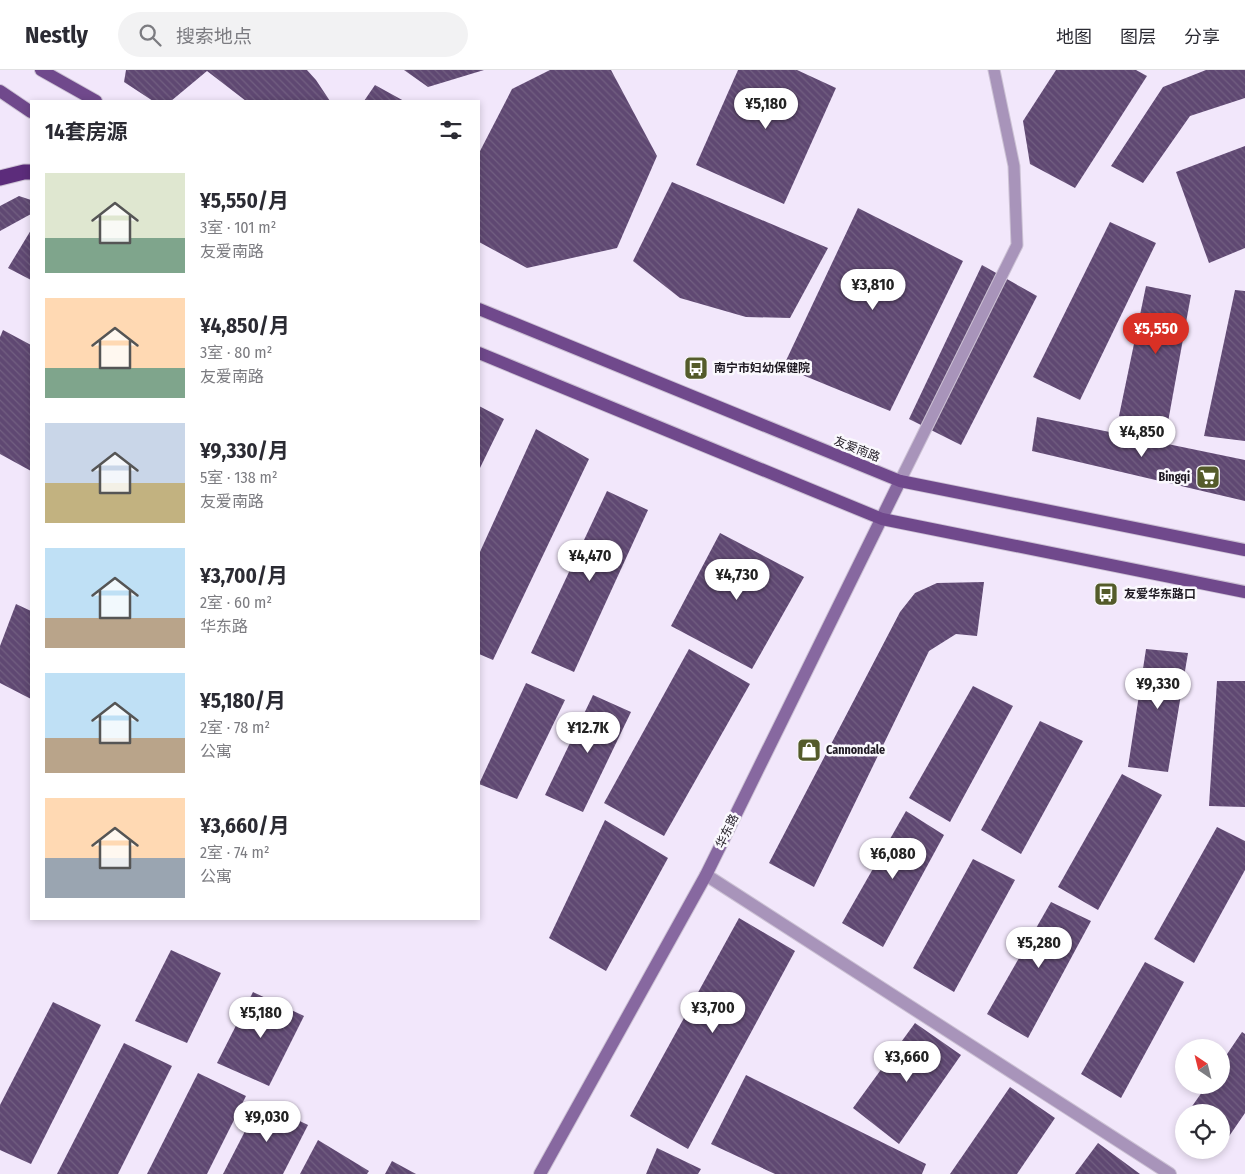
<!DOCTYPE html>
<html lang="zh">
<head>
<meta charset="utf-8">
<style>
  body { margin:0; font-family:"Fira Sans Condensed","Noto Sans SC",sans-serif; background:#f2f2f3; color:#2b2b33; height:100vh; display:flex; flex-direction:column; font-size:19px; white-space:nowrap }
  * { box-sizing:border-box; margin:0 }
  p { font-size:16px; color:#7c7c81 }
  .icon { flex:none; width:28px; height:28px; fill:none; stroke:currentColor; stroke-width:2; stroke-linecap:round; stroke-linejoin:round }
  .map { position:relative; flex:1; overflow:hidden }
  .sheet { position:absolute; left:30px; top:30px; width:450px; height:820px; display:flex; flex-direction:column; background:#fff; border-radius:0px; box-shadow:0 2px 8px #0003 }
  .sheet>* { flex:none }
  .needle { width:32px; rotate:325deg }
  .buttons { position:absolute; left:1175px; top:969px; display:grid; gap:10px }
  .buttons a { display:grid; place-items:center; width:55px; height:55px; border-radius:50%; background:#fff; box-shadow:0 2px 8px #0003; font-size:25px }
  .price { position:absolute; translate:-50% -42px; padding:0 11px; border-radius:18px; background:#fff; color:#222; font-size:16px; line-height:32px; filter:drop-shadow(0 1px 2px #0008) }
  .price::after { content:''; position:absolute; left:50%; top:30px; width:15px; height:11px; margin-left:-8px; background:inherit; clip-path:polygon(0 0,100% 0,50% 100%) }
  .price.on { background:#d93025; color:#fff }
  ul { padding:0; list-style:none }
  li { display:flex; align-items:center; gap:15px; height:125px; padding:0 15px }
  li span { display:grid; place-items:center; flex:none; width:140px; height:100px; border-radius:0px; color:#555 }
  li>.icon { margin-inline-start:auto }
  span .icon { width:60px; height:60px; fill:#fffc; stroke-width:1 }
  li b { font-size:21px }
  h2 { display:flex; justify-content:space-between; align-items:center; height:60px; padding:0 15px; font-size:21px }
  header { display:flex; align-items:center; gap:30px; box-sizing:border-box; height:70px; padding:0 25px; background:#fff; border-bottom:1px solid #e1e1e2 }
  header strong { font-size:24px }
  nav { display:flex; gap:28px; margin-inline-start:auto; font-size:18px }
  .search { width:350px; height:45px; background:#f2f2f3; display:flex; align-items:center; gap:12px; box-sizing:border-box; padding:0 18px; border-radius:28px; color:#7c7c81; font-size:19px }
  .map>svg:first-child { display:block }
</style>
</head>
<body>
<header>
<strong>Nestly</strong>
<div class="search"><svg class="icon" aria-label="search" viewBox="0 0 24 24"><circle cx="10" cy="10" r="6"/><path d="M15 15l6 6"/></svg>搜索地点</div>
<nav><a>地图</a><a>图层</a><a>分享</a></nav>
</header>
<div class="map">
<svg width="1245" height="1104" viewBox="0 0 1245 1104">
  <defs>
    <pattern id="building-back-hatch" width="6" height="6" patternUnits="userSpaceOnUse" patternTransform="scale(1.25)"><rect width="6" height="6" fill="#5f4872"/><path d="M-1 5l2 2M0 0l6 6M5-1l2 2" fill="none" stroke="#725f81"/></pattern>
  </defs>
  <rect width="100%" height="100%" fill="#f2e7fb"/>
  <g fill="url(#building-back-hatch)">
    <path d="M126,0H307L316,10L330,31H246L207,1L171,31H153L124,12Z"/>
    <path d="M404,0H484L428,17Z"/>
    <path d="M550,0H611L657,86L617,178L527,198L479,172V83L512,19Z"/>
    <path d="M738,0H797L836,18L784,134L696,95Z"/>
    <path d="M1056,0H1136L1147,6L1075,118L1030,94L1023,51Z"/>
    <path d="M1206,0H1245V28L1190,46L1143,113L1111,96L1163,17Z"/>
    <path d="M375,15L404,31H364Z"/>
    <path d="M1245,76V178L1209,193L1176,102Z"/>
    <path d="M672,112L828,178L790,248L746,247L680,228L633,191Z"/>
    <path d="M19,126L31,130V144L0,161V136Z"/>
    <path d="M858,138L963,191L890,341L783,297Z"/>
    <path d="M1110,152L1156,173L1080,330L1033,307Z"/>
    <path d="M31,160V210L8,198Z"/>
    <path d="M982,195L1037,226L961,375L909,349Z"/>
    <path d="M1146,216L1191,225L1168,352L1119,346Z"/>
    <path d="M1235,220L1245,221V371L1204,366Z"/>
    <path d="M3,260L31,275V401L0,384V267Z"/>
    <path d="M479,336L504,349L479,400Z"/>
    <path d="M1037,347L1245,390V431L1032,381Z"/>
    <path d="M536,359L589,389L493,590L479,584V484Z"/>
    <path d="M607,421L648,440L574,602L531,583Z"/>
    <path d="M720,463L804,507L752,599L671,556Z"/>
    <path d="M984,512L977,566L956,564L929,581L814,817L769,793L900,542L915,523L937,513Z"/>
    <path d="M16,534L31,541V629L0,613V576Z"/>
    <path d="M689,579L750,614L664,766L604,733Z"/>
    <path d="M1146,579L1188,583L1168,702L1128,697Z"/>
    <path d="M1217,611H1245V737L1209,736Z"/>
    <path d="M526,613L565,630L517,729L479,714Z"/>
    <path d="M973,616L1013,636L950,752L909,728Z"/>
    <path d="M593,625L631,642L583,742L545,725Z"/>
    <path d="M1040,651L1083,671L1021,784L981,760Z"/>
    <path d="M1122,704L1162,725L1098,840L1058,817Z"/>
    <path d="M906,741L944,765L883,877L842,853Z"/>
    <path d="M605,750L668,788L606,901L549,868Z"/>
    <path d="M1217,757L1245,771V800L1194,893L1154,869Z"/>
    <path d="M973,789L1015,810L954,922L913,898Z"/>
    <path d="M1051,832L1091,851L1028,968L987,944Z"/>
    <path d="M739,848L795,881L688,1079L630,1046Z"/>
    <path d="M171,880L221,903L187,973L135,951Z"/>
    <path d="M1145,892L1184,912L1121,1028L1081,1004Z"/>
    <path d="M253,922L304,946L269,1016L217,993Z"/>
    <path d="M53,932L101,955L31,1094L0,1080V1035Z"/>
    <path d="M915,953L961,985L899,1074L853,1038Z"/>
    <path d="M1242,962L1245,964V1043L1221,1078V1042H1188L1207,1015H1221V993Z"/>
    <path d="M124,973L172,996L118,1104H57Z"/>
    <path d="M198,1003L246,1026L207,1104H147Z"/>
    <path d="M746,1005L926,1094L922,1104H775L711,1074Z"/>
    <path d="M1010,1017L1055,1048L1017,1104H950Z"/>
    <path d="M260,1032L308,1055L283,1104H223Z"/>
    <path d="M1184,1050V1064L1177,1060Z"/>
    <path d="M318,1070L369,1101L367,1104H300Z"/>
    <path d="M1098,1073L1140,1104H1075Z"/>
    <path d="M657,1078L701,1099L698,1104H646Z"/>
    <path d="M392,1091L416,1104H385Z"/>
  </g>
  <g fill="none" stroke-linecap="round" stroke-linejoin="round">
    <g stroke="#ccc2d4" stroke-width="13">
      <path id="lane" d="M900,411L1017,175L1014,96L994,0"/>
    </g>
    <g stroke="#ccc2d4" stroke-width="14">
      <path id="street" d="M706,805L1170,1104"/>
    </g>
    <g stroke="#ccc2d4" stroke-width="14">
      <path id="secondary" d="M540,1104L706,805L900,411"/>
    </g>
    <g stroke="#ccc2d4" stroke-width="14">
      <g id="primary">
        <path d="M41,0L96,31"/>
        <path d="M0,21L31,42"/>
        <path d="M479,239L900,411L1245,480"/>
        <path d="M479,283L882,449L1245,522"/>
      </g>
    </g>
    <g stroke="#ccc2d4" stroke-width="17">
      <path id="highway" d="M0,108L24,102H31"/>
    </g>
    <use href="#lane" stroke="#a894ba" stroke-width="11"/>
    <use href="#street" stroke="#a894ba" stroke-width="12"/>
    <use href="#secondary" stroke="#8768a0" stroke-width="12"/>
    <use href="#primary" stroke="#70498c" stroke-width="12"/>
    <use href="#highway" stroke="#5c2c7b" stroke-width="15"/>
  </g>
  <defs>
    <g id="bus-square" transform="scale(1.25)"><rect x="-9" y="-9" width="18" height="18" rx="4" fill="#545b2a" stroke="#faf8fd"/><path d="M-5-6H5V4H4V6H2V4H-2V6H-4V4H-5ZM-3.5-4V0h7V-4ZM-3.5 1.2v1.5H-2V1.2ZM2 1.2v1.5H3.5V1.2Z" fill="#fff"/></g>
    <g id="supermarket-square" transform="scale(1.25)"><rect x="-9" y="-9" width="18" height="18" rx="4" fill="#545b2a" stroke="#faf8fd"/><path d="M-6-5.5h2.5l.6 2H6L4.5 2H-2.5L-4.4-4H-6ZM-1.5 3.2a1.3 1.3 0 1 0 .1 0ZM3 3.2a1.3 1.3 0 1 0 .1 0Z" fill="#fff"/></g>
    <g id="shop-square" transform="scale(1.25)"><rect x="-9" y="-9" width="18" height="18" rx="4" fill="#545b2a" stroke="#faf8fd"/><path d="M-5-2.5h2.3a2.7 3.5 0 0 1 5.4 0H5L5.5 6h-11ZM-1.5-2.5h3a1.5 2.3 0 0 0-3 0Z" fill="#fff"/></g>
  </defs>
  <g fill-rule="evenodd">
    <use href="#bus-square" x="696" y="298"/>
    <use href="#supermarket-square" x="1208" y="407"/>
    <use href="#bus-square" x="1106" y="524"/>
    <use href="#shop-square" x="809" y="680"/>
  </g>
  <g text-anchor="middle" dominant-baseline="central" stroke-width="5" stroke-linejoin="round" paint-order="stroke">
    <g font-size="12" font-weight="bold" fill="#1f1a23" stroke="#faf8fd" text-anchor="start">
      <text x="714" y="298">南宁市妇幼保健院</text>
      <text x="1190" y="407" text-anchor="end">Bingqi</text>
      <text x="1124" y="524">友爱华东路口</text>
      <text x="826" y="680">Cannondale</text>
    </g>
    <g font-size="12" fill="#1f1a23" stroke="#faf8fd">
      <text transform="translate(857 379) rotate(22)">友爱南路</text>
      <text transform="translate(727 761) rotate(-64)">华东路</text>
    </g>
  </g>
</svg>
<div class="buttons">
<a><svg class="needle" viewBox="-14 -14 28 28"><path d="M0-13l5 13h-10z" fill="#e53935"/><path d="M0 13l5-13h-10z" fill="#7c7c81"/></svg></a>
<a><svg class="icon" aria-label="locate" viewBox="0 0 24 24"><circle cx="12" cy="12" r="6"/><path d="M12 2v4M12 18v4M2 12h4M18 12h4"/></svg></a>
</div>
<b class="price" style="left:766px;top:60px">¥5,180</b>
<b class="price" style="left:873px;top:241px">¥3,810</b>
<b class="price on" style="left:1156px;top:285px">¥5,550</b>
<b class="price" style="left:1142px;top:388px">¥4,850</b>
<b class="price" style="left:590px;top:512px">¥4,470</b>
<b class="price" style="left:737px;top:531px">¥4,730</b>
<b class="price" style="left:1158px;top:640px">¥9,330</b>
<b class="price" style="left:588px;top:684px">¥12.7K</b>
<b class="price" style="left:893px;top:810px">¥6,080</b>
<b class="price" style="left:1039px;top:899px">¥5,280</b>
<b class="price" style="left:713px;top:964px">¥3,700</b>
<b class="price" style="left:261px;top:969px">¥5,180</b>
<b class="price" style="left:907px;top:1013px">¥3,660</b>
<b class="price" style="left:267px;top:1073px">¥9,030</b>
<section class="sheet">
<h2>14套房源<svg class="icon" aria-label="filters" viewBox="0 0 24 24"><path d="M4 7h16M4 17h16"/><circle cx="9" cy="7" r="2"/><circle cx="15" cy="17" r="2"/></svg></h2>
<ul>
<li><span style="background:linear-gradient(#dfe7d0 65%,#7fa58c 0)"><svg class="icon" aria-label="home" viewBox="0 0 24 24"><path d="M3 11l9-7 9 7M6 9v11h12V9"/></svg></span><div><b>¥5,550/月</b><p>3室 · 101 m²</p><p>友爱南路</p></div></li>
<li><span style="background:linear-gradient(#ffd9b3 70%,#7fa58c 0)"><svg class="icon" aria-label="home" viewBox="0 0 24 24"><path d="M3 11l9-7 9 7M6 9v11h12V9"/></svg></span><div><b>¥4,850/月</b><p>3室 · 80 m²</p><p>友爱南路</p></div></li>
<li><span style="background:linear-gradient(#c9d6e8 60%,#c2b280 0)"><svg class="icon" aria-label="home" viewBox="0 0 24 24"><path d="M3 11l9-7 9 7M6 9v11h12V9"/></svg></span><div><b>¥9,330/月</b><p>5室 · 138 m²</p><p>友爱南路</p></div></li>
<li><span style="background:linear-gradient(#bfe0f5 70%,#b9a48a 0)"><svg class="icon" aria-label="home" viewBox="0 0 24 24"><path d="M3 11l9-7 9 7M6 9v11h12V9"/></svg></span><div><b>¥3,700/月</b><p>2室 · 60 m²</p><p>华东路</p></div></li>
<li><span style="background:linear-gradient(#bfe0f5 65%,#b9a48a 0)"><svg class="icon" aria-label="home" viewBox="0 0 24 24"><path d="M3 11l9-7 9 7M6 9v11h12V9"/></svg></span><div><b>¥5,180/月</b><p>2室 · 78 m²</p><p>公寓</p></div></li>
<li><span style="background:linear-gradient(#ffd9b3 60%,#9aa5b1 0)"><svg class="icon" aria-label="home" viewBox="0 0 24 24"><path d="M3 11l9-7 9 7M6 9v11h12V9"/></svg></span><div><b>¥3,660/月</b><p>2室 · 74 m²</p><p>公寓</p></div></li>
</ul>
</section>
</div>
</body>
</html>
